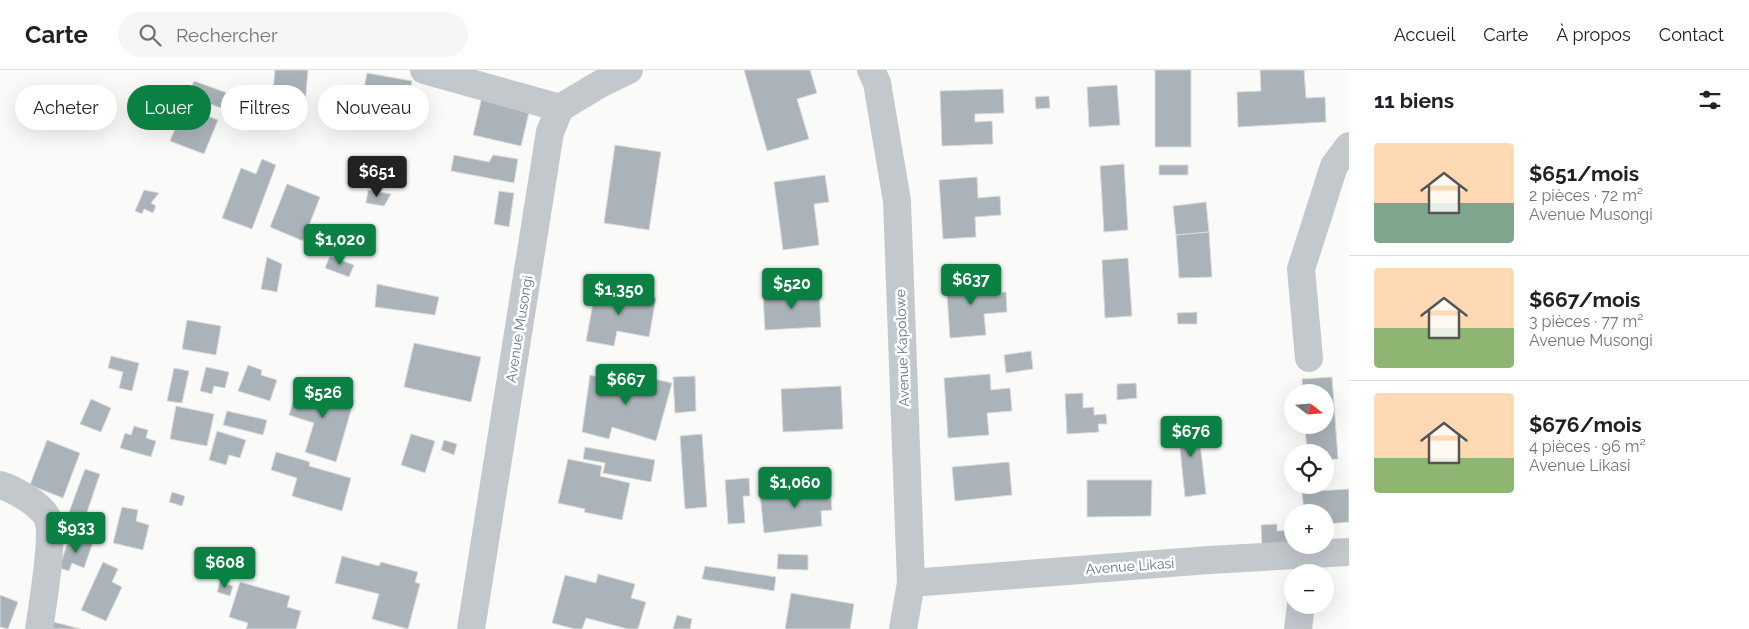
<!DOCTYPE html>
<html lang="fr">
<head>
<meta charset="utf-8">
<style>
  body { margin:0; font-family:Raleway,sans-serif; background:#f6f6f6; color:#202124; height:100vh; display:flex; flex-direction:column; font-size:19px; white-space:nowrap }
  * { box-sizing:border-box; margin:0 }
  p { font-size:16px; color:#757577 }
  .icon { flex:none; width:28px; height:28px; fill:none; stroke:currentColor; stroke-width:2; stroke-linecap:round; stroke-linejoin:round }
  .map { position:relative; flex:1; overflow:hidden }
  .side { display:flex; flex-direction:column; background:#fff; width:400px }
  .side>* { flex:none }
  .banner { position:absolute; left:15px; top:15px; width:475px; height:45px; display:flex; gap:10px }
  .needle { width:32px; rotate:107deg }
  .fabs { position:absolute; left:1284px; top:314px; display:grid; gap:10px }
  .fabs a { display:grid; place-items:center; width:50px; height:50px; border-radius:50%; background:#fff; box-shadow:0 5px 20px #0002; font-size:25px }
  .price { position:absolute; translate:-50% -42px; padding:0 11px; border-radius:5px; background:#0b8043; color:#fff; font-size:16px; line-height:32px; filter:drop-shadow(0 1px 2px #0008) }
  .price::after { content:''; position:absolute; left:50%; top:30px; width:15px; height:11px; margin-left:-8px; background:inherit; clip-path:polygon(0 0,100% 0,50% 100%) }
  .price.on { background:#222; color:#fff }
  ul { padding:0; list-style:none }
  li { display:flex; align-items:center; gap:15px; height:125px; padding:0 25px }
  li+li { border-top:1px solid #e0e0e0 }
  li span { display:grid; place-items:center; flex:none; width:140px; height:100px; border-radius:5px; color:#555 }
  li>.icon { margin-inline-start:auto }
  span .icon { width:60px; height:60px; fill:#fffc; stroke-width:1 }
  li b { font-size:21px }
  h2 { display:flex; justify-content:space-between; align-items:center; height:60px; padding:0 25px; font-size:21px }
  .tag { padding:0 18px; border-radius:22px; background:#fff; box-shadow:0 5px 20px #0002; font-size:18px; line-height:45px }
  .tag.on { background:#0b8043; color:#fff }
  header { display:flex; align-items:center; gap:30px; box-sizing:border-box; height:70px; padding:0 25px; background:#fff; border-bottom:1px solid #e0e0e0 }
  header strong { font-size:24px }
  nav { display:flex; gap:28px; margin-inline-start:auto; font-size:18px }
  .search { width:350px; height:45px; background:#f6f6f6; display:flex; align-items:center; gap:12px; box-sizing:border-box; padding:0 18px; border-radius:28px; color:#757577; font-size:19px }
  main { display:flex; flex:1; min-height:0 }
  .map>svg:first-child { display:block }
</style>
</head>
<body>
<header>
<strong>Carte</strong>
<div class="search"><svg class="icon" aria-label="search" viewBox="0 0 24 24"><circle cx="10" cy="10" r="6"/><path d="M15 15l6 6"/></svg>Rechercher</div>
<nav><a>Accueil</a><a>Carte</a><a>À propos</a><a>Contact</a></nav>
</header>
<main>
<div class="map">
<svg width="1349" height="559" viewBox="0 0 1349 559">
  <rect width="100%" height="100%" fill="#fafaf8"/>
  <g fill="#aab3b9" stroke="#dcdcda">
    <path d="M275,0H308L305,35L272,32Z"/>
    <path d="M744,0H810L817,23L797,29L809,69L767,81Z"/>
    <rect x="1155" y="0" width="36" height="77"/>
    <path d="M1260,0H1304L1306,28L1325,27L1326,52L1238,57L1237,22L1261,21Z"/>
    <path d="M367,3L412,11L408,32L396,29L391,56L358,50Z"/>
    <path d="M194,11L227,23L221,38L188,26Z"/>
    <path d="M1117,15L1120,55L1089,57L1087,17Z"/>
    <path d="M1003,19L1004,43L975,44V52L992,51L993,74L942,76L940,21Z"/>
    <path d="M483,23L531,34L521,76L473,65Z"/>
    <path d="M1049,26L1050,38L1036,39L1035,27Z"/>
    <path d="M184,37L218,50L204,84L170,71Z"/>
    <path d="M615,75L661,82L649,160L604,153Z"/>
    <path d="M454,85L489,92L493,85L518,89L514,113L451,101Z"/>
    <path d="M262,89L276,95L252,159L222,148L241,98L256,104Z"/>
    <path d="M1124,94L1128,160L1104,162L1100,96Z"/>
    <rect x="1159" y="95" width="29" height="10"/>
    <path d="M825,105L829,132L814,134L819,175L783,180L774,112Z"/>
    <path d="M977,107L978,128L1000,126L1001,145L975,147L976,167L943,169L939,110Z"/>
    <path d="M287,114L320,127L303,171L270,157Z"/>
    <path d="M144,120L159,123L151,133L156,136L153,143L144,139L142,144L135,141Z"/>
    <path d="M368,120L391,124L384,136L366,133Z"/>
    <path d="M499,121L514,123L509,157L494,154Z"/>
    <path d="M1206,132L1209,162L1176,165L1173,136Z"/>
    <path d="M1209,162L1212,207L1179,208L1176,165Z"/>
    <path d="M330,186L354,195L349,207L325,198Z"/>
    <path d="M267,187L282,194L277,222L261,219Z"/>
    <path d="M1128,188L1132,246L1105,248L1102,190Z"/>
    <path d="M983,206L984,223L1006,222L1007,242L984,244L986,265L950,268L946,209Z"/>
    <path d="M377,214L439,227L435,245L375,237Z"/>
    <path d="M596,217L656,228L649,267L617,261L614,276L586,271Z"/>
    <path d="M819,220L821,257L765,260L763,223Z"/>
    <path d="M1197,242V254H1178L1177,243Z"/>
    <path d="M187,250L221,256L216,285L182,279Z"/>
    <path d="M414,273L481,287L471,332L404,317Z"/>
    <path d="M1031,281L1033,299L1006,303L1004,285Z"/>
    <path d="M111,286L139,293L132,321L119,318L123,302L108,298Z"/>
    <path d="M248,295L262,300L261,305L277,310L270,331L238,321Z"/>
    <path d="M206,297L229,302L225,318L214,316L212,324L200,321Z"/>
    <path d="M174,298L189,301L182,333L167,331Z"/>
    <path d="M632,304L672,313L656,371L612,357L609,369L582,362L590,305L629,314Z"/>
    <path d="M990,304L991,320L1010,318L1012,341L987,343L989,365L948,368L944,308Z"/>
    <path d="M695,306L696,341L675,343L673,307Z"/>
    <path d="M1332,307L1338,389L1325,390V382H1307L1305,355H1325V322H1303L1302,309Z"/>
    <path d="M299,313L354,330L336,392L305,382L314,353L289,345Z"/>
    <path d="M1136,313L1137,328L1117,330V314Z"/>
    <path d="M841,316L843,359L783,362L781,319Z"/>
    <path d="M1083,323V338L1094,337V345L1106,344L1107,354H1098L1099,362L1067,364L1065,324Z"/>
    <path d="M91,329L111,338L101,362L80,354Z"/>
    <path d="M176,336L214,344L207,376L170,369Z"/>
    <path d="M227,341L267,350L263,365L223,355Z"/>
    <path d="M1197,348L1206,424L1185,427L1177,350Z"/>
    <path d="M134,356L148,360L146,368L156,371L151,387L120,378L125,363L131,365Z"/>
    <path d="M217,361L246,370L240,388L229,385L226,395L209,390Z"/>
    <path d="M411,364L435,371L425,403L401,395Z"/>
    <path d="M702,364L707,437L685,439L680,366Z"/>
    <path d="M47,370L80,383L63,428L30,415Z"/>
    <path d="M444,370L457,374L454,385L441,380Z"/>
    <path d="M585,377L655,390L651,412L603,403L605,393L583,389Z"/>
    <path d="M276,382L310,392L309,396L351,408L342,441L292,426L297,408L271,400Z"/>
    <path d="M568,389L602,396L600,406L630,413L622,450L584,442L585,439L558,433Z"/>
    <path d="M1009,392L1012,425L955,431L952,397Z"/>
    <path d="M85,399L100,404L85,448L69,442Z"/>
    <path d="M749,408L750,426H743L745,453L728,454L725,410Z"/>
    <path d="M1087,410H1152L1151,446L1087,447Z"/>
    <path d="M830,416L832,440L821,441L822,456L764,463L760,424Z"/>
    <path d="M1349,419V452L1325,454V442H1304L1302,422Z"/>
    <path d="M172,422L185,426L182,436L169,432Z"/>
    <path d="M122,437L138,440L136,451L149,455L143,480L113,473Z"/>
    <path d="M1277,454V461L1292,460V475L1262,477L1261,455Z"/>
    <path d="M82,468L93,472L84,498L72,493L69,501L59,498L69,469L80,473Z"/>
    <path d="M778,484L808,485V500L777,499Z"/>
    <path d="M342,486L379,496L381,492L418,502L415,512L420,514L408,559L372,549L379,524L335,513Z"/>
    <path d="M103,492L118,499L112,512L122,517L106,551L81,540Z"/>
    <path d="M705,496L776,507L774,521L702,509Z"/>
    <path d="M598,504L635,514L631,528L646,532L638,559H628L586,548L582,559H575L552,553L565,505L596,513Z"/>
    <path d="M220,512L233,516L230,526L217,522Z"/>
    <path d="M240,512L290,526L287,537L301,541L296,559H246L248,553L229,547Z"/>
    <path d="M791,523L854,534L850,559H785Z"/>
    <path d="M0,525L18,532L8,559L0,557Z"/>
    <path d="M677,545L692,549L690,559H673Z"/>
    <path d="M50,551L81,559H47Z"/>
  </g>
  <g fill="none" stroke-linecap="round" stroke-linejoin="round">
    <g stroke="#c3c8cc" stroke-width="28">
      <path d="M424,0L560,38"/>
      <path d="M871,0L877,13L897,131L911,513L903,559"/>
      <path d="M1309,288L1301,199L1334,96L1349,76"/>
      <path d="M0,415C14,419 40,434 47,447C55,463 42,539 39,559"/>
      <path d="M911,513L1209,490L1349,482"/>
      <path d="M471,559L550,62L560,38L600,14L629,0"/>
      <path d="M1298,559L1301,535"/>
    </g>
  </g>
  <g text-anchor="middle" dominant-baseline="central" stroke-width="5" stroke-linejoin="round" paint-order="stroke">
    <g font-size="14" fill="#657683" stroke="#fff">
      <text transform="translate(519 259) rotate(-81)">Avenue Musongi</text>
      <text transform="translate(902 278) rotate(-92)">Avenue Kapolowe</text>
      <text transform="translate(1130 496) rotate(-4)">Avenue Likasi</text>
    </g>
  </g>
</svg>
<div class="fabs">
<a><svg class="needle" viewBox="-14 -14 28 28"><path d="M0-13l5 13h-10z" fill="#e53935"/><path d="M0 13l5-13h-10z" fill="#757577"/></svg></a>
<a><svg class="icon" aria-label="locate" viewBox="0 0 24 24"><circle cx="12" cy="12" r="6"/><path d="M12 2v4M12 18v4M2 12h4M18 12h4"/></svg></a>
<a>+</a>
<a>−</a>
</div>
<b class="price on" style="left:377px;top:128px">$651</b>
<b class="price" style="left:340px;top:196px">$1,020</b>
<b class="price" style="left:971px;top:236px">$637</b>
<b class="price" style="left:792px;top:240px">$520</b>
<b class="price" style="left:619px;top:246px">$1,350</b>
<b class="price" style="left:626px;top:336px">$667</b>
<b class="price" style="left:323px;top:349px">$526</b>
<b class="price" style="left:1191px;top:388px">$676</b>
<b class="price" style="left:795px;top:439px">$1,060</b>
<b class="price" style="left:76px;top:484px">$933</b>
<b class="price" style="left:225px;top:519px">$608</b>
<div class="banner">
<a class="tag">Acheter</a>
<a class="tag on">Louer</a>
<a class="tag">Filtres</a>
<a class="tag">Nouveau</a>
</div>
</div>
<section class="side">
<h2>11 biens<svg class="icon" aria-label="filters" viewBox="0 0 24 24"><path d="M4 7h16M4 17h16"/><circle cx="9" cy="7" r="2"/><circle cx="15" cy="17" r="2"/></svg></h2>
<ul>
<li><span style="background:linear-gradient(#ffd9b3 60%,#7fa58c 0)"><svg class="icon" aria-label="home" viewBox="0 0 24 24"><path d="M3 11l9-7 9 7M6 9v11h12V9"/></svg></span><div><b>$651/mois</b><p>2 pièces · 72 m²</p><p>Avenue Musongi</p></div></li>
<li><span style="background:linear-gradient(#ffd9b3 60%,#8fb573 0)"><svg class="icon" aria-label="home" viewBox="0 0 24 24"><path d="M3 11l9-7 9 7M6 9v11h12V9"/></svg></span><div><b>$667/mois</b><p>3 pièces · 77 m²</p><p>Avenue Musongi</p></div></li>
<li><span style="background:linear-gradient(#ffd9b3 65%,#8fb573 0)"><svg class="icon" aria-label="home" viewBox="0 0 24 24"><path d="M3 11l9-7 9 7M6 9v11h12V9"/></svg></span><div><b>$676/mois</b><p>4 pièces · 96 m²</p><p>Avenue Likasi</p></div></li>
</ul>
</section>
</main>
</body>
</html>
